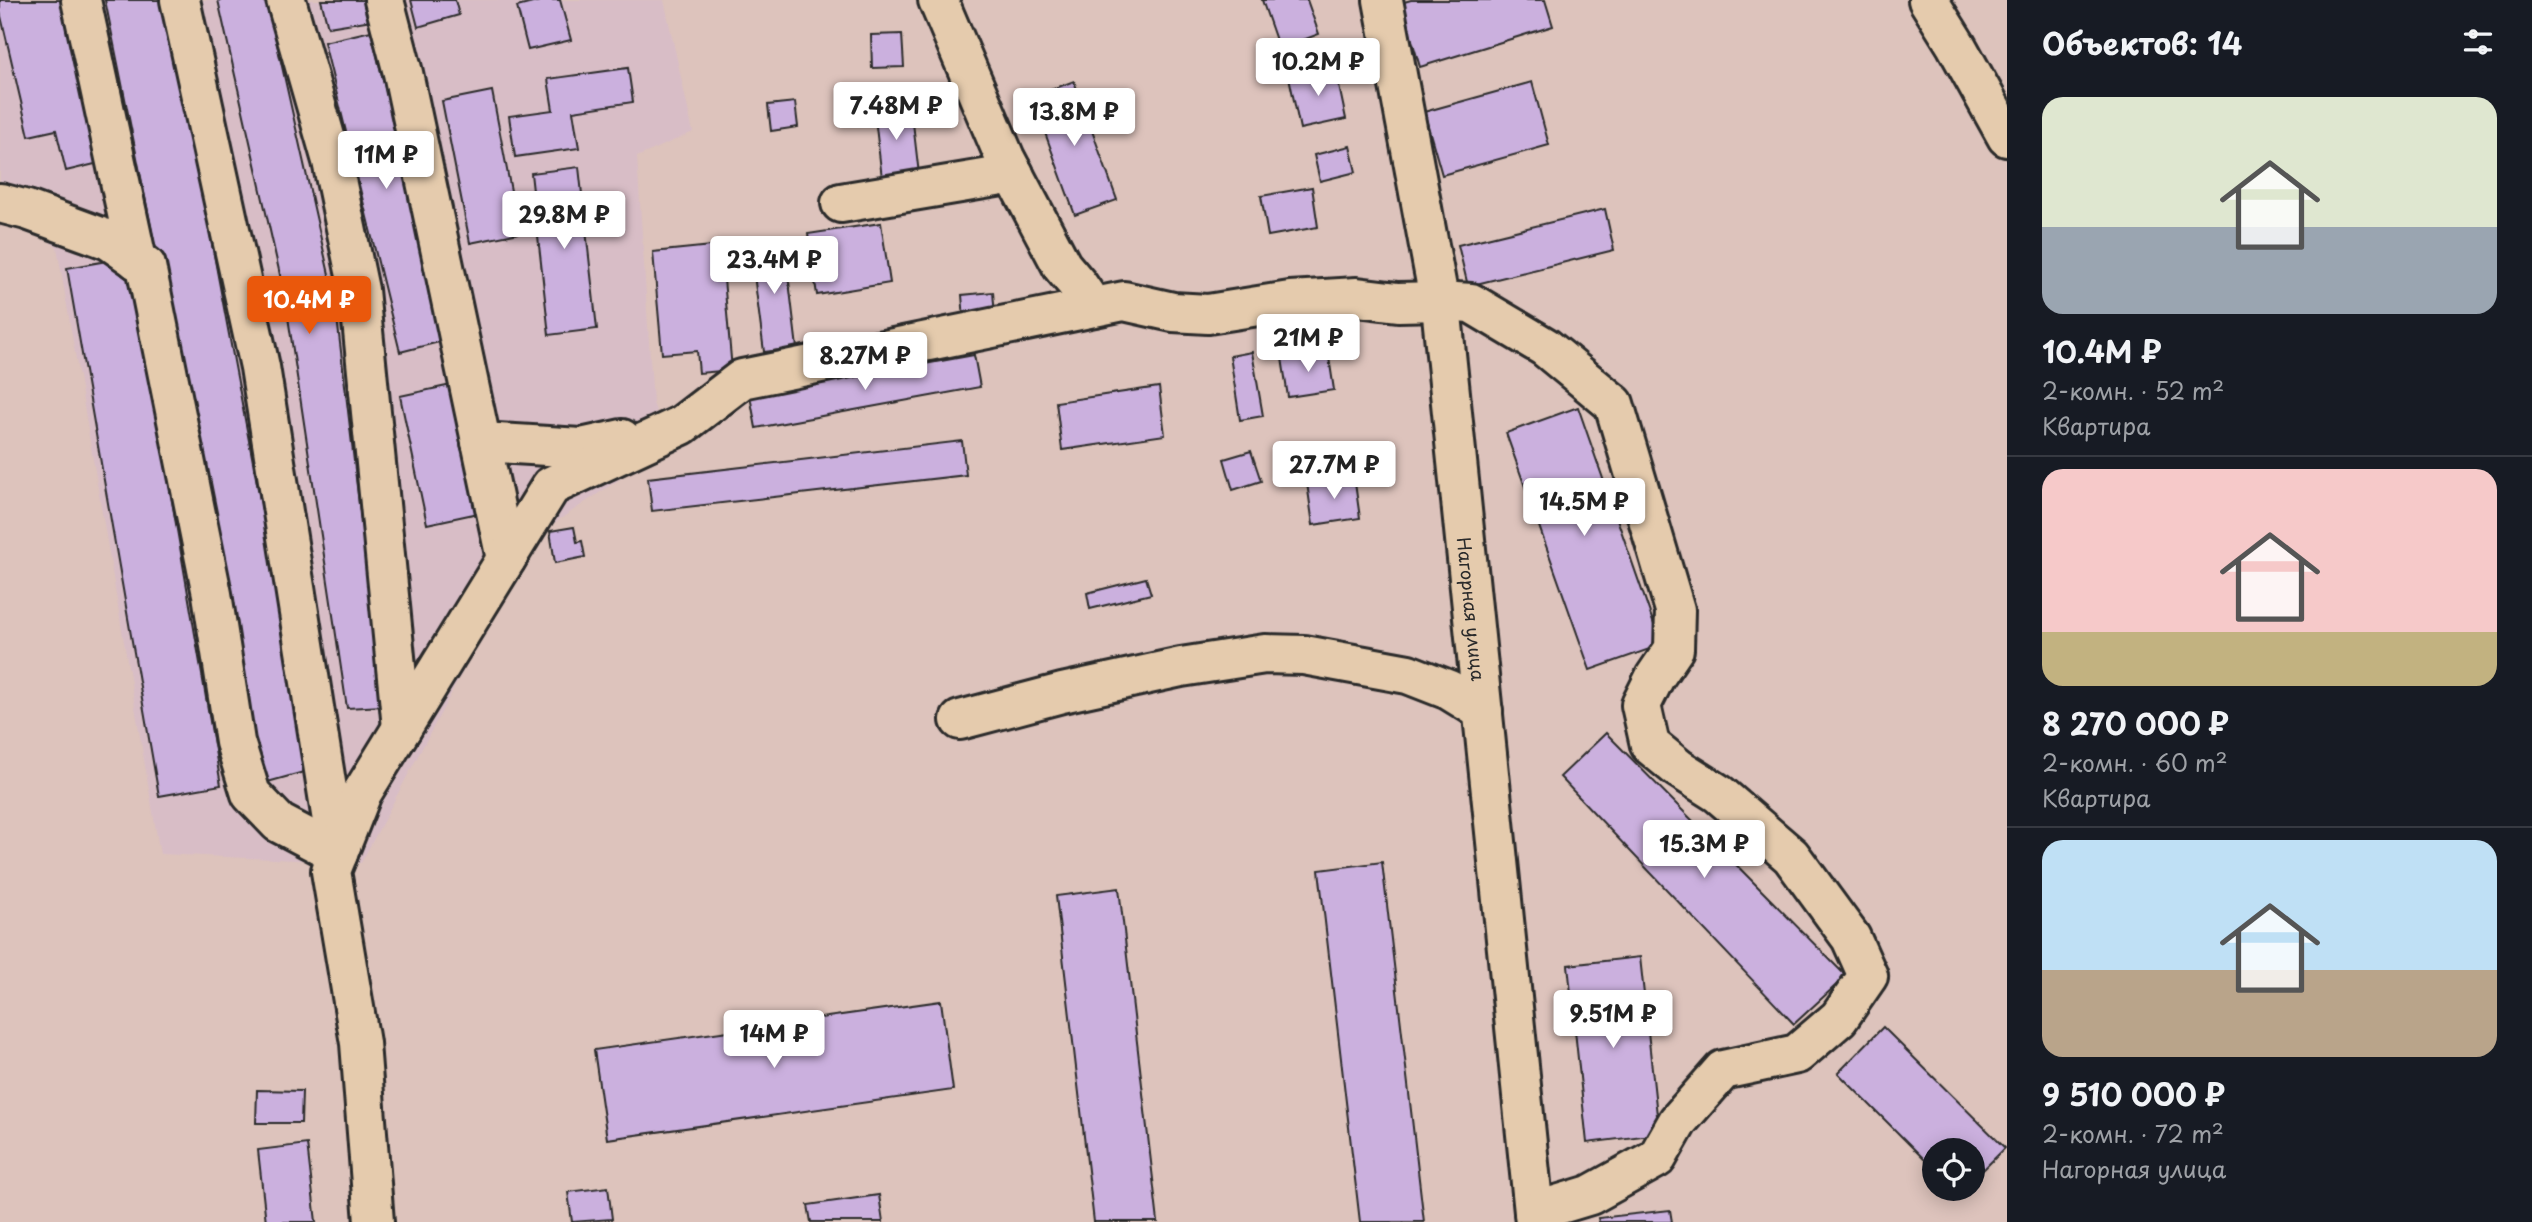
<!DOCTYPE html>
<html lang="ru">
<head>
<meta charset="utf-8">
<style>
  body { margin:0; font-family:"Playpen Sans",sans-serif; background:#20242c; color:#f1f3f6; height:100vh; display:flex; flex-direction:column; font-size:26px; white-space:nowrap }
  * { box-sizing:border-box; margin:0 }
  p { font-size:23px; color:#9ea1a6 }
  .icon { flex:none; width:38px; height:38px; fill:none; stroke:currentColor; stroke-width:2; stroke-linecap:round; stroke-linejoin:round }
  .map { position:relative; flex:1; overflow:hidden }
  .panel { display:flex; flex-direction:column; background:#171b24; width:525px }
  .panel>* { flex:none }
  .controls { position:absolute; left:1922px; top:1138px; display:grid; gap:14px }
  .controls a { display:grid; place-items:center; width:63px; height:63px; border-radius:50%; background:#171b24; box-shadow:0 4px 18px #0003; font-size:35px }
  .price { position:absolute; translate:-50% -60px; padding:0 16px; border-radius:7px; background:#fff; color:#222; font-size:23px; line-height:46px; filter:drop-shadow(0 2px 4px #0008) }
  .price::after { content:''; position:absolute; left:50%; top:42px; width:21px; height:16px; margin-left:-10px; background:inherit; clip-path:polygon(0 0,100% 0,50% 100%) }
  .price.active { background:#ea580c; color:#fff }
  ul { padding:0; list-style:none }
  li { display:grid; align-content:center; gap:14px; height:371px; padding:0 35px }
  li+li { border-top:2px solid #363941 }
  li span { display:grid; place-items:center; height:217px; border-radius:21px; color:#555 }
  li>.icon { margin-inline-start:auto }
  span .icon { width:126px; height:126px; fill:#fffc; stroke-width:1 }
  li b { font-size:30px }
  h2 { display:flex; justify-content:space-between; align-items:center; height:84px; padding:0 35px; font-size:30px }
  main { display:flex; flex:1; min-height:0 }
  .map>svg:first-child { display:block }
</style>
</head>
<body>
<main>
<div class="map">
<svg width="2007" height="1222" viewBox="0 0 2007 1222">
  <rect width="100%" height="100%" fill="#ddc3bc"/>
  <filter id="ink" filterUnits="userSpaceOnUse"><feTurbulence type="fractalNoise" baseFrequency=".0143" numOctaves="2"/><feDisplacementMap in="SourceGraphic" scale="14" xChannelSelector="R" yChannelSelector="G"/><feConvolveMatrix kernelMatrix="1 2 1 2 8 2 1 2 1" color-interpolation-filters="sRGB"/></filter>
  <g filter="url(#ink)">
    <path fill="#d8bdc6" d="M0,0H664L693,132L637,157L653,403L669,446L535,536L361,863L160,854L57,247L0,206Z"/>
    <g fill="#cbb0de" stroke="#2b2b2b" stroke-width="2">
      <path d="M0,0H61L99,163L66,171L56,130L29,136L0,12Z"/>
      <path d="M105,0H166L311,770L264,783Z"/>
      <path d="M218,0H267L335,301L383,706L347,708L285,297Z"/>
      <path d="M321,0H367L372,20L328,27Z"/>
      <path d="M411,0H455L459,15L418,27Z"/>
      <path d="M544,0H560L571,40L528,50L517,7Z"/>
      <path d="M1262,0H1307L1319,34L1279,49Z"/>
      <path d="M1411,0H1545L1553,26L1420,67L1401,3Z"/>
      <path d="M371,31L447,340L400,352L324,42Z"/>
      <path d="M902,34L904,67L872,68L871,35Z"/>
      <path d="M1335,67L1346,119L1300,129L1289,77Z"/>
      <path d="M628,68L633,102L573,111L579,148L515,157L509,116L553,110L548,79Z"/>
      <path d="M1074,81L1117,200L1075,215L1032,97Z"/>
      <path d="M1532,82L1549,145L1442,175L1424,112Z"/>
      <path d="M492,91L519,233L470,243L442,101Z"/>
      <path d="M910,97L920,183L883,187L873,101Z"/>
      <path d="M795,102L798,127L771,131L768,105Z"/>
      <path d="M1350,146L1356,172L1320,181L1314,155Z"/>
      <path d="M579,167L597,329L549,335L531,173Z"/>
      <path d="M1312,187L1318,227L1268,236L1261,196Z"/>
      <path d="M1605,209L1614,250L1468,286L1458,245Z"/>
      <path d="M881,223L890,283L817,295L808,234Z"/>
      <path d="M784,240L797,348L764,352L750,244Z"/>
      <path d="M721,245L732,370L699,373L697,351L662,354L653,252Z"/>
      <path d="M130,257L221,785L159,796L67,268Z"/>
      <path d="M993,292L995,316L964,319L962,295Z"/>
      <path d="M1328,351L1334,390L1288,397L1282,358Z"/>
      <path d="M1252,352L1263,416L1240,420L1230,356Z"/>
      <path d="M974,355L980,387L756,428L750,396Z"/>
      <path d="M456,384L483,512L427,524L400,396Z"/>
      <path d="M1159,387L1165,435L1062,450L1056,402Z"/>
      <path d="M1578,407L1661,645L1590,670L1506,433Z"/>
      <path d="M962,441L966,475L652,511L648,478Z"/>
      <path d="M1251,451L1261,481L1233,490L1224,459Z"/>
      <path d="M1354,476L1360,518L1313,525L1307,483Z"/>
      <path d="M574,527L577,542L582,541L585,557L555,563L550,531Z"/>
      <path d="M1146,578L1151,594L1090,609L1087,593Z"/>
      <path d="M1606,733L1846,976L1794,1024L1560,777Z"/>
      <path d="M1382,862L1424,1222H1360L1319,870Z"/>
      <path d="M1119,888L1158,1222H1094L1056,896Z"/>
      <path d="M1640,957L1659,1134L1587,1143L1568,965Z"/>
      <path d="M941,1001L953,1090L607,1139L594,1050Z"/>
      <path d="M1883,1027L2005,1148L1972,1181V1150H1934V1169L1838,1073Z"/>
      <path d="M257,1090L302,1091L301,1123H256Z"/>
      <path d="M307,1144L316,1222H266L258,1150Z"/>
      <path d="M608,1187L612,1219L572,1222L568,1192Z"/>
      <path d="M879,1195L883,1222H811L808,1205Z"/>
      <path d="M1670,1210L1672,1222H1599L1598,1218Z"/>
    </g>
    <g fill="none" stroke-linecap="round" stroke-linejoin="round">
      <g stroke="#2b2b2b" stroke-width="44">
        <g id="minor">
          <path d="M81,0L137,260"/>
          <path d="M180,0L260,367L337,852"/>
          <path d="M286,0L332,161L359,290L402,728"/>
          <path d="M384,0L403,73L506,559"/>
          <path d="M938,0L1005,158L1062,266L1078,285L1093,307"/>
          <path id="s1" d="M1383,0L1442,315L1535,1222"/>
          <path d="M1928,0L1956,45L2007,137"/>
          <path d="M0,203L27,210L109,240L146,266L212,594L235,742L251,794L279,823L338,854"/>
          <path d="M841,203L1014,174"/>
          <path d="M481,442L581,448L622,439"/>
          <path d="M960,720L1062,693L1181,667L1265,654L1304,655L1408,674L1449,690L1483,711"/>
          <path d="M374,1222L360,1043L331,871L362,793L551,486L682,425L742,379L1124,301L1173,312L1208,314L1290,301L1357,297L1398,302L1440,301L1471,303L1545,347L1614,404L1675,610L1674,649L1655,677L1641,705L1650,745L1678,768L1719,794L1791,856L1851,938L1868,976L1839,1018L1797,1054L1723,1070L1678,1121L1657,1158L1590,1195L1534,1212"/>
        </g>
      </g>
      <use href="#minor" stroke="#e5cbad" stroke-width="38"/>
    </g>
  </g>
  <g text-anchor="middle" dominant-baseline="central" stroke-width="7" stroke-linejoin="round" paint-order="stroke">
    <g font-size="18" fill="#2b2b2b" stroke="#e5cbad">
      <text stroke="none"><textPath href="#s1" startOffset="616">Нагорная улица</textPath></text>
    </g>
  </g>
</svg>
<div class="controls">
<a><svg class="icon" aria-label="locate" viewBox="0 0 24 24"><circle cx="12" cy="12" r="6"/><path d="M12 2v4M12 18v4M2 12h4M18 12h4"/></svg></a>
</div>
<b class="price" style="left:1318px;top:98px">10.2M ₽</b>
<b class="price" style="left:896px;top:142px">7.48M ₽</b>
<b class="price" style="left:1074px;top:148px">13.8M ₽</b>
<b class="price" style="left:386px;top:191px">11M ₽</b>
<b class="price" style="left:564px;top:251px">29.8M ₽</b>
<b class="price" style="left:774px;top:296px">23.4M ₽</b>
<b class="price active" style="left:309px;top:336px">10.4M ₽</b>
<b class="price" style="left:1308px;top:374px">21M ₽</b>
<b class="price" style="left:865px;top:392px">8.27M ₽</b>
<b class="price" style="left:1334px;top:501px">27.7M ₽</b>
<b class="price" style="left:1584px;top:538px">14.5M ₽</b>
<b class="price" style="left:1704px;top:880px">15.3M ₽</b>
<b class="price" style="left:1613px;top:1050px">9.51M ₽</b>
<b class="price" style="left:774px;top:1070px">14M ₽</b>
</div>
<section class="panel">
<h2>Объектов: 14<svg class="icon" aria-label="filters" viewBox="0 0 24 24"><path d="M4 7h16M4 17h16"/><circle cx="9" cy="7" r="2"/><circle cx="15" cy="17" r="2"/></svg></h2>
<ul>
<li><span style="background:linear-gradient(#dfe7d0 60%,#9aa5b1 0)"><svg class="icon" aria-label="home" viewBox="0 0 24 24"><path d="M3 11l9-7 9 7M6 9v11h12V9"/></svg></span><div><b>10.4M ₽</b><p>2-комн. · 52 m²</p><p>Квартира</p></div></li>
<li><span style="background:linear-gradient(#f6c9c9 75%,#c2b280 0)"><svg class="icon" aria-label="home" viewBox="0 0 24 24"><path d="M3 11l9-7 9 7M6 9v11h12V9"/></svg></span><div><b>8 270 000 ₽</b><p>2-комн. · 60 m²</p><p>Квартира</p></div></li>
<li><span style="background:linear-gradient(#bfe0f5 60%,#b9a48a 0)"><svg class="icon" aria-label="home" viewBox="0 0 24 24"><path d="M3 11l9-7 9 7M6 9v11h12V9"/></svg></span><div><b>9 510 000 ₽</b><p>2-комн. · 72 m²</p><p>Нагорная улица</p></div></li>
</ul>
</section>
</main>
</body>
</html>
